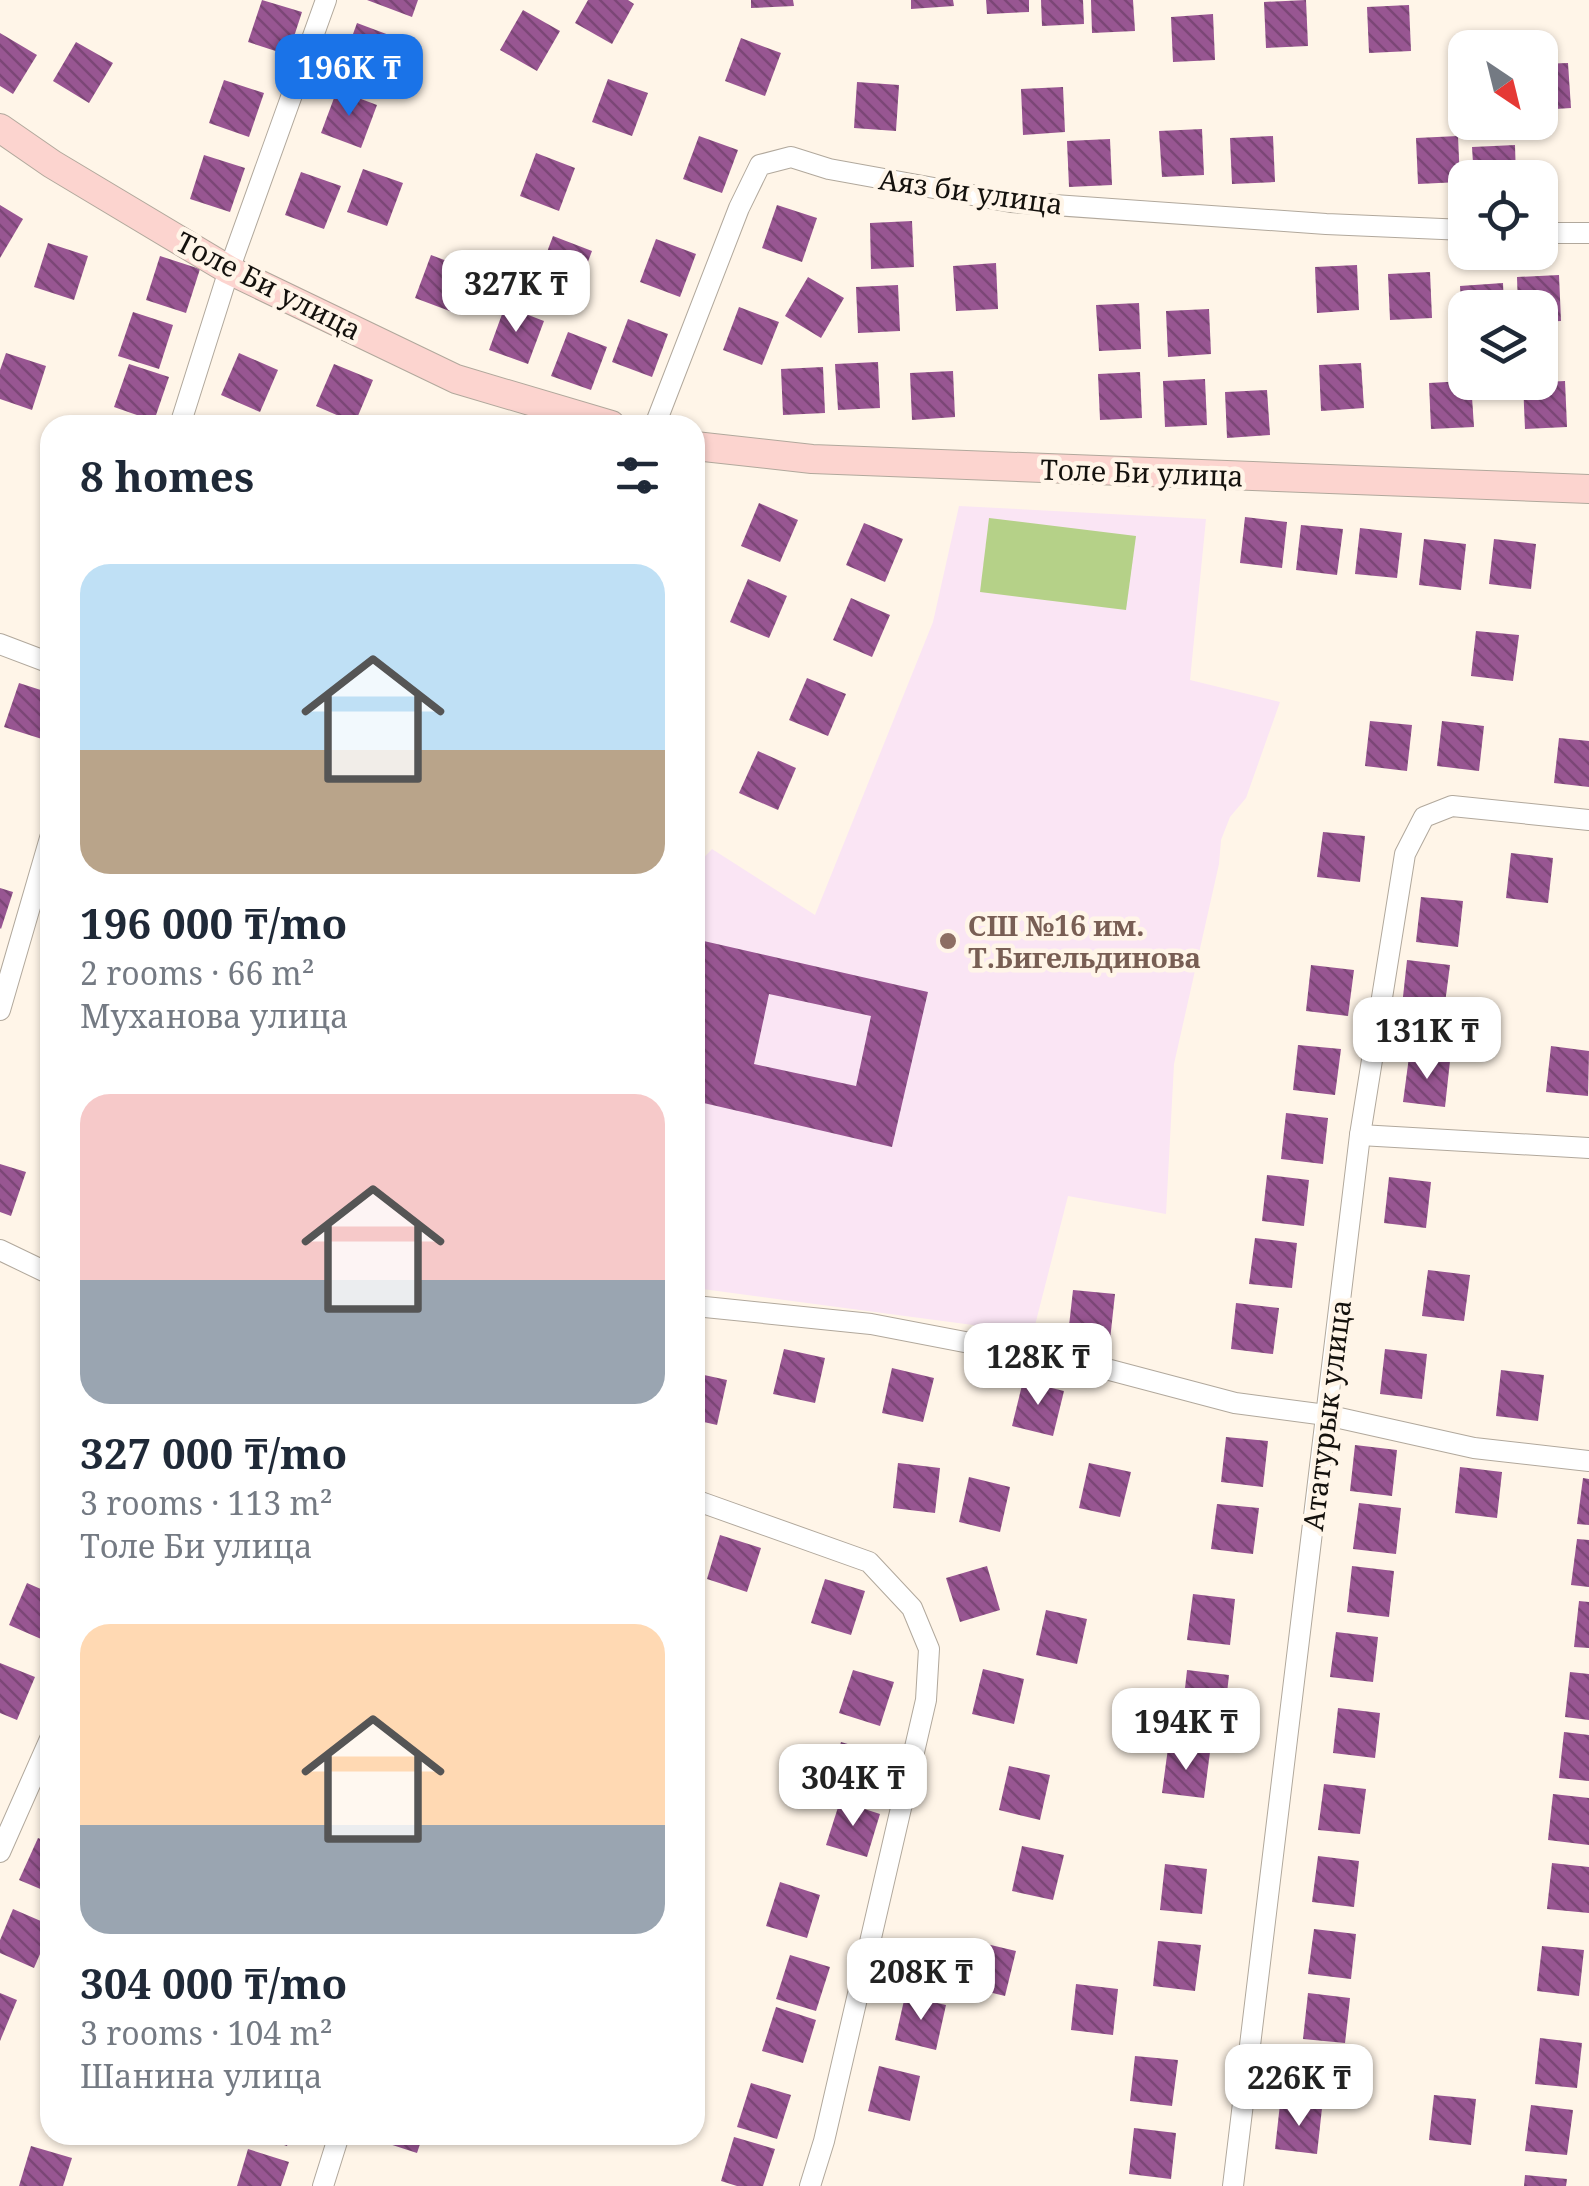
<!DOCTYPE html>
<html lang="en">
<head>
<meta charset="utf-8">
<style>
  body { margin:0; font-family:"Noto Serif",serif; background:#f6f6f7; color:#1f2937; height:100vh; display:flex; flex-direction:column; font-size:38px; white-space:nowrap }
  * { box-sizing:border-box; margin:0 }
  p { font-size:32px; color:#747a83 }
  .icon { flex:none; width:55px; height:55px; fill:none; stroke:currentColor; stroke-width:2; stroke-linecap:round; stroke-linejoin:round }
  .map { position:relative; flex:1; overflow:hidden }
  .side { position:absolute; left:40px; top:415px; width:665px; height:1730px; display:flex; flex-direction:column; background:#fff; border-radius:30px; box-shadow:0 2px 8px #0004 }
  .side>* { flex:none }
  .needle { width:65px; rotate:145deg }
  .fabs { position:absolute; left:1448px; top:30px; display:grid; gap:20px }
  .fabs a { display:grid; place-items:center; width:110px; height:110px; border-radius:20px; background:#fff; box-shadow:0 2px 8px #0004; font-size:50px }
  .price { position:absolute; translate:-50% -85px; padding:0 22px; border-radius:20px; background:#fff; color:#222; font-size:32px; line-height:65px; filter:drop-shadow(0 2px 5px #0008) }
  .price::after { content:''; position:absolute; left:50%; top:60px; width:30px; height:22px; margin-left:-15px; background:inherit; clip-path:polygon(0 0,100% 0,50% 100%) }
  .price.active { background:#1a73e8; color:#fff }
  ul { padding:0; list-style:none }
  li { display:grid; align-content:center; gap:20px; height:530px; padding:0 40px }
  li span { display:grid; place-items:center; height:310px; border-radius:30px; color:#555 }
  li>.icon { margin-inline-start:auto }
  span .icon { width:180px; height:180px; fill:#fffc; stroke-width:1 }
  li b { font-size:42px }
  h2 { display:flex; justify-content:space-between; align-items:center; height:120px; padding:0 40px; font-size:42px }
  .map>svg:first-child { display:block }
</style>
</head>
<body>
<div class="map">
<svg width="1589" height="2186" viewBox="0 0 1589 2186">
  <defs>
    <pattern id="building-back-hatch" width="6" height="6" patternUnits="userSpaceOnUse" patternTransform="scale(2.5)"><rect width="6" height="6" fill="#985692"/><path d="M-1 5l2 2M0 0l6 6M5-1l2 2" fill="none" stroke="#7b4676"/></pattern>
  </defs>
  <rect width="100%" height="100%" fill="#fff5e8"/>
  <path fill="#fae5f4" d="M959,506L1206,519L1190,680L1280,702L1246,798L1230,817L1221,840L1219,864L1174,1064L1166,1214L1068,1196L1033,1333L695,1288V867L712,849L815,915L933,622Z"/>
  <path fill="#b5d188" d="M989,518L1136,536L1126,610L980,592Z"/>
  <g fill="url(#building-back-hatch)" fill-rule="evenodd">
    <path d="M262,0L302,12L288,55L248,42Z"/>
    <path d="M367,0H418L412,17Z"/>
    <path d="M588,0H628L634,4L612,44L575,23Z"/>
    <path d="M751,0H793L794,6L751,8Z"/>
    <path d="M911,0H953L954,6L911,9Z"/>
    <path d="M986,0H1029V12L987,14Z"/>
    <path d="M1041,0H1083L1084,24L1042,26Z"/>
    <path d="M1091,0H1133L1135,31L1092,33Z"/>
    <path d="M1306,0L1308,46L1266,48L1264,2Z"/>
    <path d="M1409,5L1411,51L1369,53L1367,7Z"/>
    <path d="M523,10L560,31L537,71L500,50Z"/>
    <path d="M1213,14L1215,60L1173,62L1171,17Z"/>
    <path d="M357,23L397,38L381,81L341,67Z"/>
    <path d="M0,33L37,55L13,94L0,86Z"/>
    <path d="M741,38L781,53L765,96L725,81Z"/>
    <path d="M76,42L113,63L89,103L53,81Z"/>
    <path d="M1568,63L1571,108L1540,110V64Z"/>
    <path d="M608,79L648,93L632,136L592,122Z"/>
    <path d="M224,80L264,93L249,137L209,123Z"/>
    <path d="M857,82L899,85L896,131L854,128Z"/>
    <path d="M1063,87L1065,132L1023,135L1021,89Z"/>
    <path d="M337,90L377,105L361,148L321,133Z"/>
    <path d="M1202,129L1204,175L1162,177L1159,131Z"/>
    <path d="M699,136L738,150L722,193L683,179Z"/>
    <path d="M1273,136L1275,182L1232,184L1230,138Z"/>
    <path d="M1458,136L1460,182L1418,184L1416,138Z"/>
    <path d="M1110,139L1112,185L1069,187L1067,141Z"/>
    <path d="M1515,145L1516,178H1474L1472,147Z"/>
    <path d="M536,153L575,168L559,211L520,196Z"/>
    <path d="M204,155L245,168L230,212L190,199Z"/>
    <path d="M363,169L403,183L387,226L347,212Z"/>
    <path d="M301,172L341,186L324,229L285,215Z"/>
    <path d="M0,205L23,219L0,258Z"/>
    <path d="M777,205L817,218L802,262L762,248Z"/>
    <path d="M912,221L914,267L871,269L870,223Z"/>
    <path d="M553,236L592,251L576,294L537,279Z"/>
    <path d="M656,239L696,254L680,297L640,282Z"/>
    <path d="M48,243L88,256L74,300L34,287Z"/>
    <path d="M431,255L471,270L455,313L415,298Z"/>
    <path d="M160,256L200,269L186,313L146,300Z"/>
    <path d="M996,263L998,309L956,311L953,266Z"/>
    <path d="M1357,265L1359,310L1317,313L1315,267Z"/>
    <path d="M1430,272L1432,318L1390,320L1388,274Z"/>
    <path d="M1559,275L1561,321L1540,322V308H1518L1517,277Z"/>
    <path d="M808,277L844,298L821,338L785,316Z"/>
    <path d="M1503,283L1504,308H1465V319H1462L1460,286Z"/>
    <path d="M898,285L900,331L858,333L856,287Z"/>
    <path d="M1139,303L1141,349L1099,351L1096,305Z"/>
    <path d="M505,306L544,321L528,364L489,350Z"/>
    <path d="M739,307L779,322L762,365L723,350Z"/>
    <path d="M1209,309L1211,354L1168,357L1166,311Z"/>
    <path d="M133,312L173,325L159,369L118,356Z"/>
    <path d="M628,319L668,334L652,377L612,362Z"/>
    <path d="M568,332L607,347L591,390L551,376Z"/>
    <path d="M6,353L46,366L32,410L0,399V370Z"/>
    <path d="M239,353L278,370L260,412L221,395Z"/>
    <path d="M878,362L880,408L838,410L835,364Z"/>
    <path d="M1361,363L1364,408L1321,411L1319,365Z"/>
    <path d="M129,364L169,377L154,421L114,407Z"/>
    <path d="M334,364L373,380L355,423L316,406Z"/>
    <path d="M823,367L825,413L783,415L781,369Z"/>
    <path d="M953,371L955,417L912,420L910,373Z"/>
    <path d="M1140,372L1142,418L1100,420L1098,374Z"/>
    <path d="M1205,379L1207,425L1165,427L1163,381Z"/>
    <path d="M1465,381L1471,382L1474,427L1431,429L1429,383Z"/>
    <path d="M1565,381L1567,427L1525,429L1523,383Z"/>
    <path d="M1267,390L1270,435L1227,438L1225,392Z"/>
    <path d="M759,503L798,520L780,562L741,546Z"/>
    <path d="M1245,517L1287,522L1282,568L1240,563Z"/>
    <path d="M864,523L903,539L885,582L846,565Z"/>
    <path d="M1301,525L1343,529L1337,575L1296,570Z"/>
    <path d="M1360,528L1402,533L1397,578L1355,574Z"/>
    <path d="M1424,539L1466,544L1461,590L1419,585Z"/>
    <path d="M1494,539L1536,544L1531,589L1489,584Z"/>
    <path d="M748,579L787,596L769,638L730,622Z"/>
    <path d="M851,598L890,615L872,657L833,640Z"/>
    <path d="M1476,631L1519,635L1513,681L1471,676Z"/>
    <path d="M807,678L846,694L828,736L789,720Z"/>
    <path d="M19,683L50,693V724L45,740L4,727Z"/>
    <path d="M1370,721L1412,725L1407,771L1365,766Z"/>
    <path d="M1442,721L1484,726L1479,771L1437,766Z"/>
    <path d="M1559,738L1589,741V787L1554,783Z"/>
    <path d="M758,751L796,768L778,810L739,793Z"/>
    <path d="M1323,832L1365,836L1360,882L1317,877Z"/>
    <path d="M1511,853L1553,858L1548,903L1506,898Z"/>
    <path d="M0,888L13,892L1,929L0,928Z"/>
    <path d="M1421,897L1463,901L1458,947L1416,942Z"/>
    <path d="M695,939L928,992L892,1147L695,1101ZM769,994L871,1016L856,1086L754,1064Z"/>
    <path d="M1407,960L1450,965L1444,1011L1402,1006Z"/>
    <path d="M1311,965L1354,970L1348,1016L1306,1011Z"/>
    <path d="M1298,1045L1341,1049L1335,1095L1293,1090Z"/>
    <path d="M1551,1046L1589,1051L1588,1096L1546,1092Z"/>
    <path d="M1409,1057L1450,1061L1445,1107L1403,1102Z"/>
    <path d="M1286,1113L1328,1118L1323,1164L1281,1159Z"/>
    <path d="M0,1164L26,1172L11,1216L0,1212Z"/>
    <path d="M1267,1175L1309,1180L1304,1226L1262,1221Z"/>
    <path d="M1389,1177L1431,1182L1426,1228L1384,1223Z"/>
    <path d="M1255,1238L1297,1243L1292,1288L1249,1284Z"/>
    <path d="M1428,1270L1470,1275L1464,1321L1422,1316Z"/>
    <path d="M1073,1290L1115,1294L1110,1340L1068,1335Z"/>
    <path d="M1236,1303L1279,1308L1273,1354L1231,1349Z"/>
    <path d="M784,1349L825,1358L815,1403L773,1394Z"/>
    <path d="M1385,1349L1427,1354L1422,1399L1380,1394Z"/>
    <path d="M892,1368L934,1378L923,1422L882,1413Z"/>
    <path d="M1501,1370L1544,1375L1538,1421L1496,1416Z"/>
    <path d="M695,1373L727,1380L717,1425L695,1420Z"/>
    <path d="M1023,1381L1064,1391L1053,1436L1012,1426Z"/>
    <path d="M1226,1437L1268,1441L1263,1487L1221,1482Z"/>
    <path d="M1355,1445L1397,1450L1392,1496L1350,1491Z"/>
    <path d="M898,1463L940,1468L935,1513L893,1508Z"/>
    <path d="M1089,1463L1131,1472L1120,1517L1079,1508Z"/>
    <path d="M1460,1467L1502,1472L1497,1518L1455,1513Z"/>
    <path d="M969,1477L1010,1487L1000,1532L959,1522Z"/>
    <path d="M1583,1478L1589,1479V1525L1577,1524Z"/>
    <path d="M1359,1503L1401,1508L1396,1554L1353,1549Z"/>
    <path d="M1217,1504L1259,1508L1253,1554L1211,1549Z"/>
    <path d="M720,1535L761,1548L747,1592L707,1579Z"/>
    <path d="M1577,1539L1589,1540V1587L1571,1585Z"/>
    <path d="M987,1566L1000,1610L960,1622L946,1578Z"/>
    <path d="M1352,1566L1394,1571L1389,1617L1347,1612Z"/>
    <path d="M825,1579L865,1591L851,1635L811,1623Z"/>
    <path d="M27,1583L50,1593V1637L48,1642L9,1625Z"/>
    <path d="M1193,1594L1235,1599L1230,1645L1187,1640Z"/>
    <path d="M1579,1601L1589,1602V1648L1574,1647Z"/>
    <path d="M1046,1610L1087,1619L1077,1664L1036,1655Z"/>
    <path d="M1336,1632L1378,1637L1373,1682L1330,1677Z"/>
    <path d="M0,1663L35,1677L17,1720L0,1713Z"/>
    <path d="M983,1669L1024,1679L1014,1724L972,1714Z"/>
    <path d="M853,1670L894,1682L880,1726L839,1713Z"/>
    <path d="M1187,1670L1229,1675L1224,1720L1182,1716Z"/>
    <path d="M1570,1672L1589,1674V1720L1565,1717Z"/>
    <path d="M1338,1708L1380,1713L1375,1758L1333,1753Z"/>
    <path d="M1564,1732L1589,1735V1781L1559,1778Z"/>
    <path d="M841,1742L882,1754L868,1798L827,1786Z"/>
    <path d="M1168,1748L1210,1752L1204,1798L1162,1793Z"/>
    <path d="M1009,1766L1050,1775L1040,1820L999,1810Z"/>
    <path d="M1324,1784L1366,1789L1360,1834L1318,1830Z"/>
    <path d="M1553,1794L1589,1798V1845L1548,1840Z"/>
    <path d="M840,1801L880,1814L867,1857L826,1845Z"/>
    <path d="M38,1838L50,1843V1893L19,1880Z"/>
    <path d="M1022,1846L1064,1855L1053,1900L1012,1891Z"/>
    <path d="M1318,1856L1359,1861L1354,1907L1312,1902Z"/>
    <path d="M1552,1863L1589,1867V1913L1547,1909Z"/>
    <path d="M1165,1864L1207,1869L1202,1914L1160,1910Z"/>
    <path d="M780,1882L820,1895L807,1938L766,1926Z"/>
    <path d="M13,1909L50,1925V1931L34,1968L0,1953V1940Z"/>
    <path d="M1314,1929L1356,1934L1351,1979L1308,1974Z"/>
    <path d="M974,1941L1016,1951L1005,1996L964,1986Z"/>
    <path d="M1158,1941L1201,1945L1195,1991L1153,1986Z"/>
    <path d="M1542,1946L1584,1950L1579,1996L1537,1991Z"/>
    <path d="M790,1955L830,1967L816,2011L776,1999Z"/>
    <path d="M1076,1984L1118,1989L1113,2035L1071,2030Z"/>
    <path d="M0,1993L17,2000L0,2041Z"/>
    <path d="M1308,1993L1350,1998L1345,2043L1303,2039Z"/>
    <path d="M905,1996L946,2005L936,2050L895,2040Z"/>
    <path d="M776,2007L816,2020L803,2063L762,2051Z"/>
    <path d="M1540,2038L1582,2043L1577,2088L1535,2084Z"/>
    <path d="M1135,2056L1178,2060L1172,2106L1130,2101Z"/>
    <path d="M879,2066L920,2076L910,2121L868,2111Z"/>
    <path d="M751,2083L791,2095L777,2139L737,2127Z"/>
    <path d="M1434,2095L1476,2099L1471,2145L1429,2140Z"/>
    <path d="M1280,2104L1322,2108L1317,2154L1275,2149Z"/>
    <path d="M1531,2105L1573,2110L1567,2155L1525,2151Z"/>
    <path d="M1134,2128L1176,2133L1171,2179L1129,2174Z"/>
    <path d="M254,2135H291L287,2146Z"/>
    <path d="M378,2135H423L417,2153L377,2140Z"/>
    <path d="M734,2137L775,2149L763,2186H737L721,2181Z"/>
    <path d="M31,2146L72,2158L63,2186H19Z"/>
    <path d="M248,2149L289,2162L281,2186H237Z"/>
    <path d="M1525,2175L1567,2179L1566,2186H1524Z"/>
  </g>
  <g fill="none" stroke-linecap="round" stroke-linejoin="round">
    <g stroke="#b1a89c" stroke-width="22">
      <g id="street">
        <path d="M1540,233H1589"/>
        <path d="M180,425L229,270L326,0"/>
        <path d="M655,425L739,208L760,165L791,157L829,169L1011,202L1326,224L1465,230"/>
        <path d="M0,644L50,663"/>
        <path d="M0,1010L50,838"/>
        <path d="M1360,1135L1589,1148"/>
        <path d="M0,1250L50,1274"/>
        <path d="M695,1306L871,1324L1110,1370L1235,1403L1326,1415L1474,1448L1589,1461"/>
        <path d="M695,1500L869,1562L912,1608L929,1649L926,1700L824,2141L810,2186"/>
        <path d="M0,1852L50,1739"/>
        <path d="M323,2186L339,2135"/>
        <path d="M1233,2186L1360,1135L1405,854L1424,817L1452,806L1589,820"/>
      </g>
    </g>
    <g stroke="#b1a89c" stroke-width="30">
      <g id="secondary">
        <path d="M0,128L52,164L229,270L456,379L611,425"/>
        <path d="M695,446L812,459L1589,489"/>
      </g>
    </g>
    <use href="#street" stroke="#fff" stroke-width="20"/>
    <use href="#secondary" stroke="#fcd4cf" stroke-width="28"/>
  </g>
  <circle fill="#8d6e63" stroke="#fff5e8" stroke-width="4" cx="948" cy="941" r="10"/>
  <g text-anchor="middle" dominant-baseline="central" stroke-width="9" stroke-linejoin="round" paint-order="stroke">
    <g font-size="28" fill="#14110d" stroke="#fff5e8">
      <text transform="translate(971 191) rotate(8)">Аяз би улица</text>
      <text transform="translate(269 285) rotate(27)">Толе Би улица</text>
      <text transform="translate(1142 472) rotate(2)">Толе Би улица</text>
      <text transform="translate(1326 1415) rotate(-83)">Ататурык улица</text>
    </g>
    <g font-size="28" font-weight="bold" fill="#785e54" stroke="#fff5e8" text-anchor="start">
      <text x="968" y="925">СШ №16 им.<tspan x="968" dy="32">Т.Бигельдинова</tspan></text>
    </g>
  </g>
</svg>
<div class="fabs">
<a><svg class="needle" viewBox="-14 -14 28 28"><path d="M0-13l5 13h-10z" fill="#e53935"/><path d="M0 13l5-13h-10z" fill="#747a83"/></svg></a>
<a><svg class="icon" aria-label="locate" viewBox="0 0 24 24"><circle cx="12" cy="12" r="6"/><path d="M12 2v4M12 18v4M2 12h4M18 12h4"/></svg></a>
<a><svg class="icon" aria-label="layers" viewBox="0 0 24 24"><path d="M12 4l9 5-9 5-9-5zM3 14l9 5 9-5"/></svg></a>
</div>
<b class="price active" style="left:349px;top:119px">196K ₸</b>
<b class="price" style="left:516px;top:335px">327K ₸</b>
<b class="price" style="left:1427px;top:1082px">131K ₸</b>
<b class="price" style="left:1038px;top:1408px">128K ₸</b>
<b class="price" style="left:1186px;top:1773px">194K ₸</b>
<b class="price" style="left:853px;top:1829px">304K ₸</b>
<b class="price" style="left:921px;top:2023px">208K ₸</b>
<b class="price" style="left:1299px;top:2129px">226K ₸</b>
<section class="side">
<h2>8 homes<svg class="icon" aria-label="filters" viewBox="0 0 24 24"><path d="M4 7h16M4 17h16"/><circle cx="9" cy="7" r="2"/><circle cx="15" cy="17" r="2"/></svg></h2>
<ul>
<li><span style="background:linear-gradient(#bfe0f5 60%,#b9a48a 0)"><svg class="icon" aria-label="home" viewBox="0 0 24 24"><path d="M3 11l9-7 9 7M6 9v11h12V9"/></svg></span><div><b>196 000 ₸/mo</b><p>2 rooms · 66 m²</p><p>Муханова улица</p></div></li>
<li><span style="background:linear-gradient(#f6c9c9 60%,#9aa5b1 0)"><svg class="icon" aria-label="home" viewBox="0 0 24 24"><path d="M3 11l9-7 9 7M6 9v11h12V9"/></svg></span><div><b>327 000 ₸/mo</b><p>3 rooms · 113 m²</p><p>Толе Би улица</p></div></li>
<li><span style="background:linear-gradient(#ffd9b3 65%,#9aa5b1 0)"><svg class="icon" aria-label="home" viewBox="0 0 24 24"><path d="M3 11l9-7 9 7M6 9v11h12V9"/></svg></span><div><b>304 000 ₸/mo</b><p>3 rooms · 104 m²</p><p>Шанина улица</p></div></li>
</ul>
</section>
</div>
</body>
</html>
